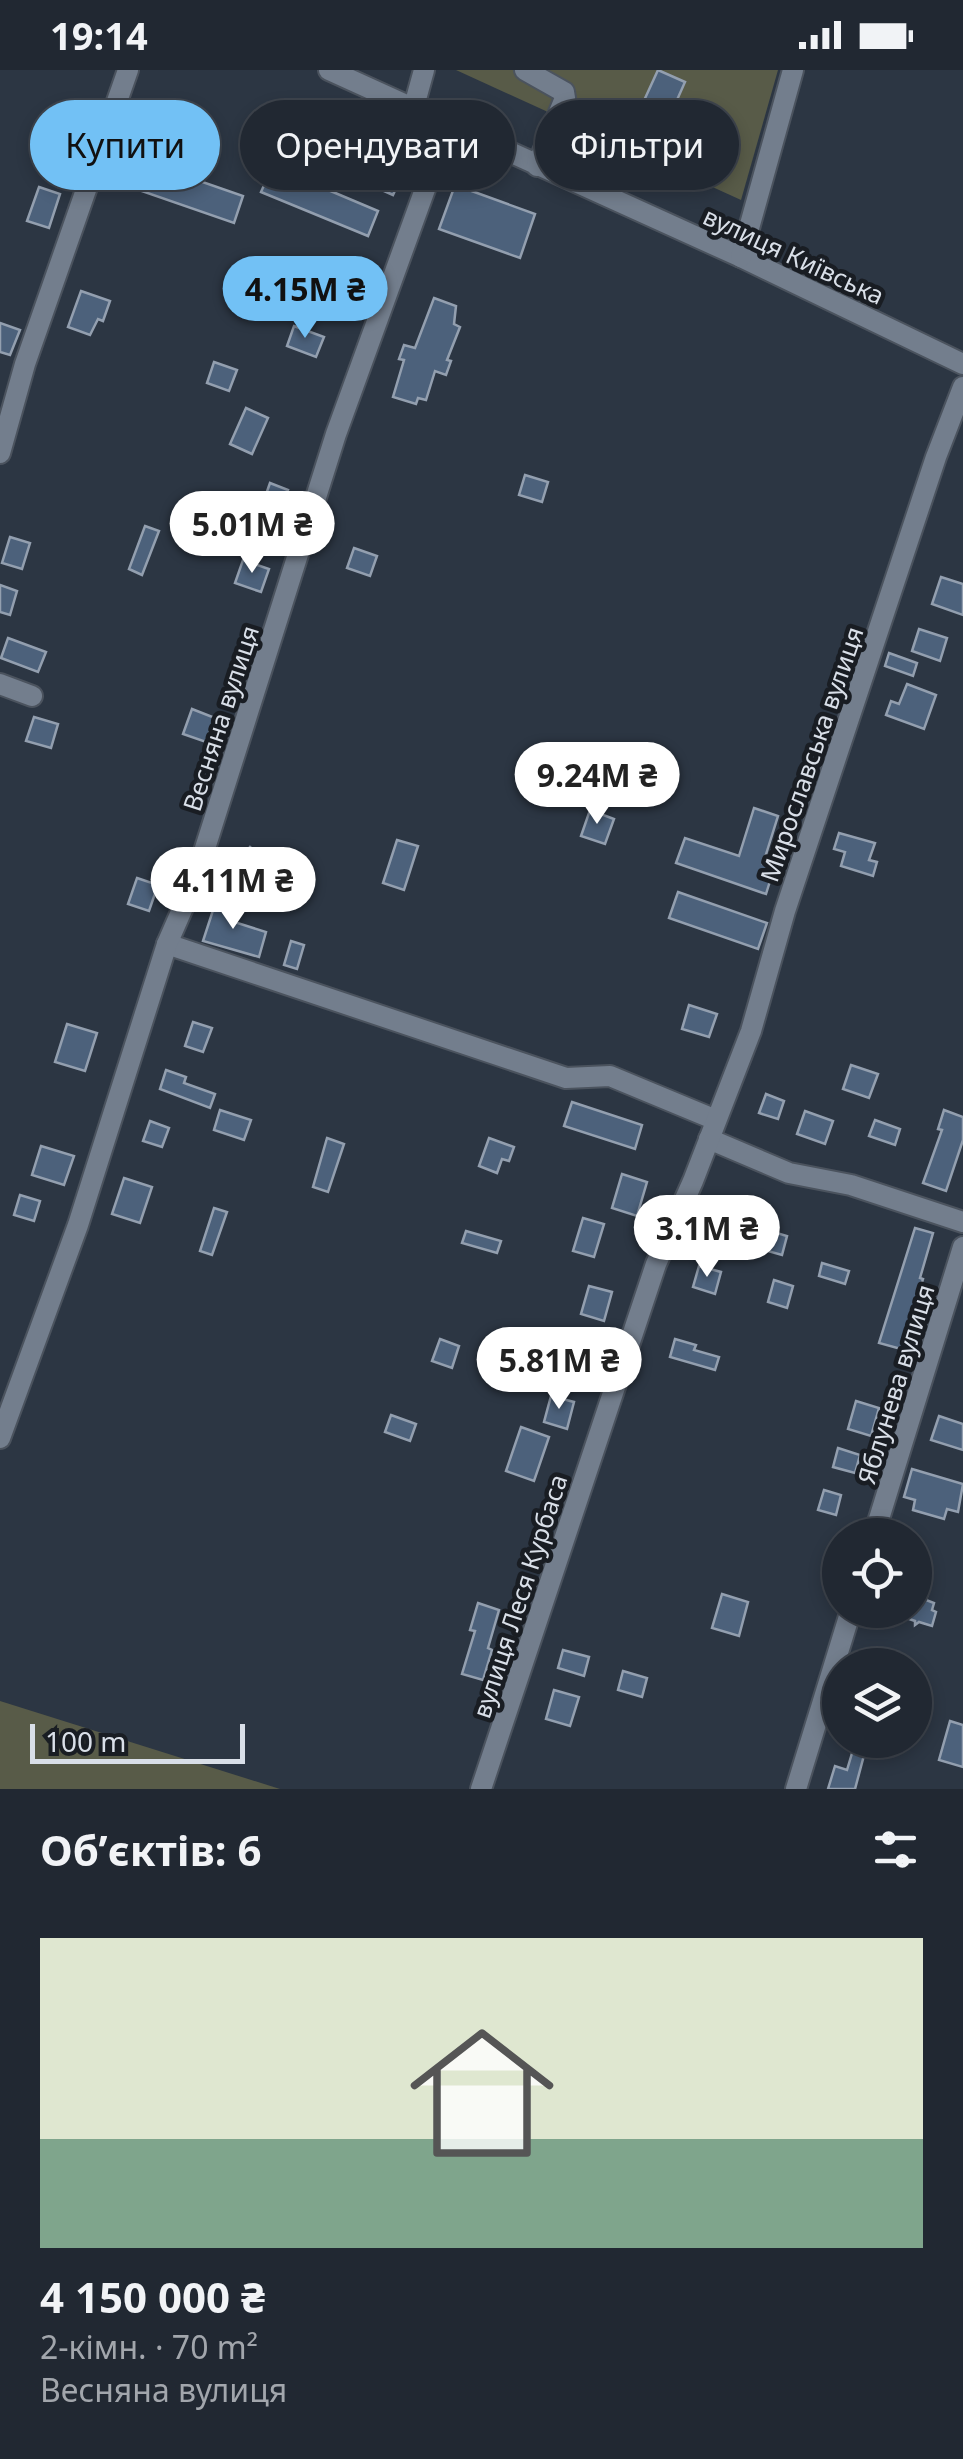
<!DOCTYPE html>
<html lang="uk">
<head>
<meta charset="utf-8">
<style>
  body { margin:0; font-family:"Noto Sans",sans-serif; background:#29303a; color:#f1f3f6; height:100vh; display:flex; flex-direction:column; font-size:38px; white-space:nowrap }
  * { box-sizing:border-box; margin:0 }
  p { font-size:32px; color:#a2a6ac }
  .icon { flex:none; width:55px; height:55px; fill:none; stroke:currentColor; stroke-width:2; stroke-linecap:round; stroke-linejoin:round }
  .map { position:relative; height:1719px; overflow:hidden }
  .details { display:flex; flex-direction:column; background:#212832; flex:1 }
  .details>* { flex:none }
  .top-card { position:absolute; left:30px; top:30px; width:905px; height:90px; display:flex; gap:20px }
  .buttons { position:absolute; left:822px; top:1448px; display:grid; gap:20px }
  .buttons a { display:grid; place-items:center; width:110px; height:110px; border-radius:50%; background:#212832; box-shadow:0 5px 15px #0003,0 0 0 2px #3e444d; font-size:50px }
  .scale { position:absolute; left:30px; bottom:25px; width:215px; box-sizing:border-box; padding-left:10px; border:5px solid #d9dfe8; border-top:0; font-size:28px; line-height:35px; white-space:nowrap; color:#d9dfe8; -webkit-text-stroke:8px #191d23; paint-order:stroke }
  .price { position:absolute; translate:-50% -85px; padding:0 22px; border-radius:35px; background:#fff; color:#222; font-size:32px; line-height:65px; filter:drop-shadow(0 2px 5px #0008) }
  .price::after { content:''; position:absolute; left:50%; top:60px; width:30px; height:22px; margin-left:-15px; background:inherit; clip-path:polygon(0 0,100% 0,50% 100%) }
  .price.on { background:#72c1f5; color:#111 }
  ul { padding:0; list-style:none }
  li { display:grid; align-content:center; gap:20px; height:530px; padding:0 40px }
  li+li { border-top:2px solid #3e444d }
  li span { display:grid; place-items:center; height:310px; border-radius:0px; color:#555 }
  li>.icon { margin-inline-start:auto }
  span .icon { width:180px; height:180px; fill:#fffc; stroke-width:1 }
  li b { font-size:42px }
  h2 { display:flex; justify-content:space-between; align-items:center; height:120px; padding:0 40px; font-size:42px }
  .chip { padding:0 35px; border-radius:45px; background:#212832; box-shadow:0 5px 15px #0003,0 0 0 2px #3e444d; font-size:35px; line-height:90px }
  .chip.on { background:#72c1f5; color:#111 }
  .status { display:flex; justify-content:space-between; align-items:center; height:70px; padding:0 50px; background:#212832; direction:ltr }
  .status svg { height:28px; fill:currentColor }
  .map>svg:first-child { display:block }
</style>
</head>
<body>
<div class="status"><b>19:14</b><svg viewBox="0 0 49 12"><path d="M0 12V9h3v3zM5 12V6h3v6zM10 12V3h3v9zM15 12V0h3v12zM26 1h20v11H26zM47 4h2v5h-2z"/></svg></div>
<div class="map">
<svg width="963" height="1719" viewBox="0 0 963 1719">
  <rect width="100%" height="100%" fill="#2c3643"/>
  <g fill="#585b48">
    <path d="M456,0H778L741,130Z"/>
    <path d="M0,1631L280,1719H0Z"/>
  </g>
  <g fill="#4c617b" stroke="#939faf" stroke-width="2.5">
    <path d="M658,0L685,12L653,84L625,72Z"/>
    <path d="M299,37L410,87L393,125L324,94L314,114L378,141L368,166L261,122Z"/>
    <path d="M116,82L243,126L234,153L107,109Z"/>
    <path d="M455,115L535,144L520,188L439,159Z"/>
    <path d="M39,117L60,124L49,158L27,151Z"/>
    <path d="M287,194L339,212L335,225L283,209Z"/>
    <path d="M81,221L110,231L103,251L98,249L90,265L68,257Z"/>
    <path d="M434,228L456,236L454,254L460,257L447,290L451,291L446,305L435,301L426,330L418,328L416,334L393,327L404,290L399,289L404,275L415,278Z"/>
    <path d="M0,253L20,260L10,285L0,282Z"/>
    <path d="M294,256L324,267L316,287L287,276Z"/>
    <path d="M214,292L237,300L229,321L207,313Z"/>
    <path d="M246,338L268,348L252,384L230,374Z"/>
    <path d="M525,405L548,412L542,432L519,425Z"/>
    <path d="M270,413L288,420L282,436L264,430Z"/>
    <path d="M145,456L159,461L142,505L129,499Z"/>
    <path d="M10,467L30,473L22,499L2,493Z"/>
    <path d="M354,478L377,486L370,506L347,498Z"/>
    <path d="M243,490L269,499L261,522L235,513Z"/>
    <path d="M941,507L963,514V545L932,534Z"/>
    <path d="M0,515L17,521L10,545L0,542Z"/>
    <path d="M919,559L947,568L940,591L912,581Z"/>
    <path d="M8,568L46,582L38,602L1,588Z"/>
    <path d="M889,583L917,593L913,606L885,596Z"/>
    <path d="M907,614L936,625L924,659L886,645L891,631L899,634Z"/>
    <path d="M192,639L215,648L206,672L183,664Z"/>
    <path d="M34,647L58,654L51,678L26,671Z"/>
    <path d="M754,738L778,746L763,794L774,798L766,824L676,793L685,768L739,786Z"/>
    <path d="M590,740L614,749L605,774L581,766Z"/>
    <path d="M839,763L875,773L869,790L877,792L873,806L841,796L845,782L834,779Z"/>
    <path d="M397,770L418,776L404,820L383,813Z"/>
    <path d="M250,777L264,789L245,811L231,799Z"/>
    <path d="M137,808L158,815L149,841L128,834Z"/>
    <path d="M678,822L767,853L758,879L669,848Z"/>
    <path d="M216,831L236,837L231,851L266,862L259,887L203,871Z"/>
    <path d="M291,871L304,875L297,899L284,895Z"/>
    <path d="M689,935L717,944L709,967L682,959Z"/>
    <path d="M193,952L212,958L203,982L185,976Z"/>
    <path d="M67,954L97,963L85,1001L55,992Z"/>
    <path d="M851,995L878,1004L869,1028L843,1019Z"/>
    <path d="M166,1000L186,1007L184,1013L215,1024L210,1038L160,1019Z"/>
    <path d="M766,1024L784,1031L778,1049L759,1043Z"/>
    <path d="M572,1032L642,1055L635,1079L564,1056Z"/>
    <path d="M220,1040L251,1050L244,1070L214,1060Z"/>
    <path d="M944,1040L963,1047V1070L946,1121L923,1113L942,1060L938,1059Z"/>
    <path d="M805,1041L833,1051L825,1074L797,1064Z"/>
    <path d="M875,1050L900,1059L895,1075L869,1066Z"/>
    <path d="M150,1051L169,1058L162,1077L143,1071Z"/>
    <path d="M327,1068L344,1074L328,1122L313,1117Z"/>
    <path d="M489,1068L514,1077L509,1091L502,1089L497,1103L479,1096Z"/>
    <path d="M41,1076L74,1086L64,1115L32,1105Z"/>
    <path d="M622,1104L647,1112L637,1146L612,1138Z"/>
    <path d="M124,1108L152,1117L140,1153L112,1144Z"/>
    <path d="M20,1125L40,1131L34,1151L14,1145Z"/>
    <path d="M214,1138L227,1142L212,1185L200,1181Z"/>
    <path d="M583,1148L604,1154L594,1187L573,1181Z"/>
    <path d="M915,1158L933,1163L920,1208L923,1209L901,1279L879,1273Z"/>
    <path d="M466,1161L501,1171L497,1183L462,1173Z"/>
    <path d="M770,1161L787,1166L782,1185L764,1180Z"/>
    <path d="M822,1193L849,1201L845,1214L819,1206Z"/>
    <path d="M699,1196L721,1202L715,1224L693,1217Z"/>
    <path d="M774,1210L793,1216L787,1238L768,1232Z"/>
    <path d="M589,1216L612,1222L604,1251L581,1244Z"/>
    <path d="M440,1269L459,1276L452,1298L432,1291Z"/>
    <path d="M675,1269L696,1275L694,1280L719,1287L715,1300L670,1287Z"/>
    <path d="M551,1326L574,1332L567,1359L544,1352Z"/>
    <path d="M856,1331L879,1338L871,1366L848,1359Z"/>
    <path d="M391,1345L416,1354L410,1371L385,1362Z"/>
    <path d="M939,1346L963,1354V1380L931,1370Z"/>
    <path d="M521,1357L549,1367L534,1411L506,1401Z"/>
    <path d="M838,1378L860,1385L855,1403L833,1397Z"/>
    <path d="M912,1399L963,1414L958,1442L947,1439L944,1449L913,1440L915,1430L904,1427Z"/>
    <path d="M824,1420L841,1425L836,1445L818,1440Z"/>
    <path d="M915,1516L929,1520L926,1530L934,1533L932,1540L936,1542L932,1556L919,1552L915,1555V1551L889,1542L915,1540Z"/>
    <path d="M722,1524L748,1532L739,1566L712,1558Z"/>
    <path d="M478,1533L499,1540L488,1578L492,1580L483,1610L462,1604L475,1561L470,1560Z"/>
    <path d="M563,1580L589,1587L584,1606L558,1598Z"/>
    <path d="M623,1601L647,1608L642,1627L618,1620Z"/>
    <path d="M554,1620L579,1627L570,1656L546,1649Z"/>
    <path d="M950,1651L963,1655V1697L939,1690Z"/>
    <path d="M856,1670L867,1674L855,1719H828L835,1696L847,1700Z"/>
  </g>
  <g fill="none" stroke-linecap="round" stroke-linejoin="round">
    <g stroke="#4b535e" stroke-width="24">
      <g id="minor">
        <path d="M329,0L741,187L963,294"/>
        <path d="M525,0L564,22L565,28L537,96"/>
        <path d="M413,40L424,0"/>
        <path d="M741,187L793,0"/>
        <path d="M0,383L25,294L128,0"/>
        <path d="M0,614L32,626"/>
        <path d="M167,874L566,1008L610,1006L716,1050"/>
        <path d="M709,1069L789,1103L851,1115L963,1152"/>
        <path d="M0,1368L78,1155L167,874L195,810L336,364L448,56"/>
        <path d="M874,1465L963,1177"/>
        <path d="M481,1719L656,1194L693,1111L751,961L785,841L936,387L963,317"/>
        <path d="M796,1719L851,1540"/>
      </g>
    </g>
    <use href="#minor" stroke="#737e8d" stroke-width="20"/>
  </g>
  <g text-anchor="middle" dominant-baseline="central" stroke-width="9" stroke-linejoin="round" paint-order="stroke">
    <g font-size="25" fill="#d9dfe8" stroke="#191d23">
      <text transform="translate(794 185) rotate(25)">вулиця Київська</text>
      <text transform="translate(220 648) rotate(-72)">Весняна вулиця</text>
      <text transform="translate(811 684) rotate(-71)">Мирославська вулиця</text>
      <text transform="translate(895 1314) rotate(-73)">Яблунева вулиця</text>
      <text transform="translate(519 1526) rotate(-72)">вулиця Леся Курбаса</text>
    </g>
  </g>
</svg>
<div class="buttons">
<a><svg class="icon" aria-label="locate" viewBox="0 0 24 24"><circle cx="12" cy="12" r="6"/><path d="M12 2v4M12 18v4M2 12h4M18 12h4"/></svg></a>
<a><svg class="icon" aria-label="layers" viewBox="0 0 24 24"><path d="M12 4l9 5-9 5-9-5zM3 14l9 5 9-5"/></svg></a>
</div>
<div class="scale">100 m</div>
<b class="price on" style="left:305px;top:271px">4.15M ₴</b>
<b class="price" style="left:252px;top:506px">5.01M ₴</b>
<b class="price" style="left:597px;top:757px">9.24M ₴</b>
<b class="price" style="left:233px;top:862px">4.11M ₴</b>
<b class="price" style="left:707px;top:1210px">3.1M ₴</b>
<b class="price" style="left:559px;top:1342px">5.81M ₴</b>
<div class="top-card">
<a class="chip on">Купити</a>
<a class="chip">Орендувати</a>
<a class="chip">Фільтри</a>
</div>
</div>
<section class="details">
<h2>Об’єктів: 6<svg class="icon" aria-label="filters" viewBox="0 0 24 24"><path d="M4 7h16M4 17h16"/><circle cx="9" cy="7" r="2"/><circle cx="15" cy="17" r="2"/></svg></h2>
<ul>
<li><span style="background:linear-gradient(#dfe7d0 65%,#7fa58c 0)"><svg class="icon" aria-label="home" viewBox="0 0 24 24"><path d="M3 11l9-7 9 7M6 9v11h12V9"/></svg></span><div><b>4 150 000 ₴</b><p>2-кімн. · 70 m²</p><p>Весняна вулиця</p></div></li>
</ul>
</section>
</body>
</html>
